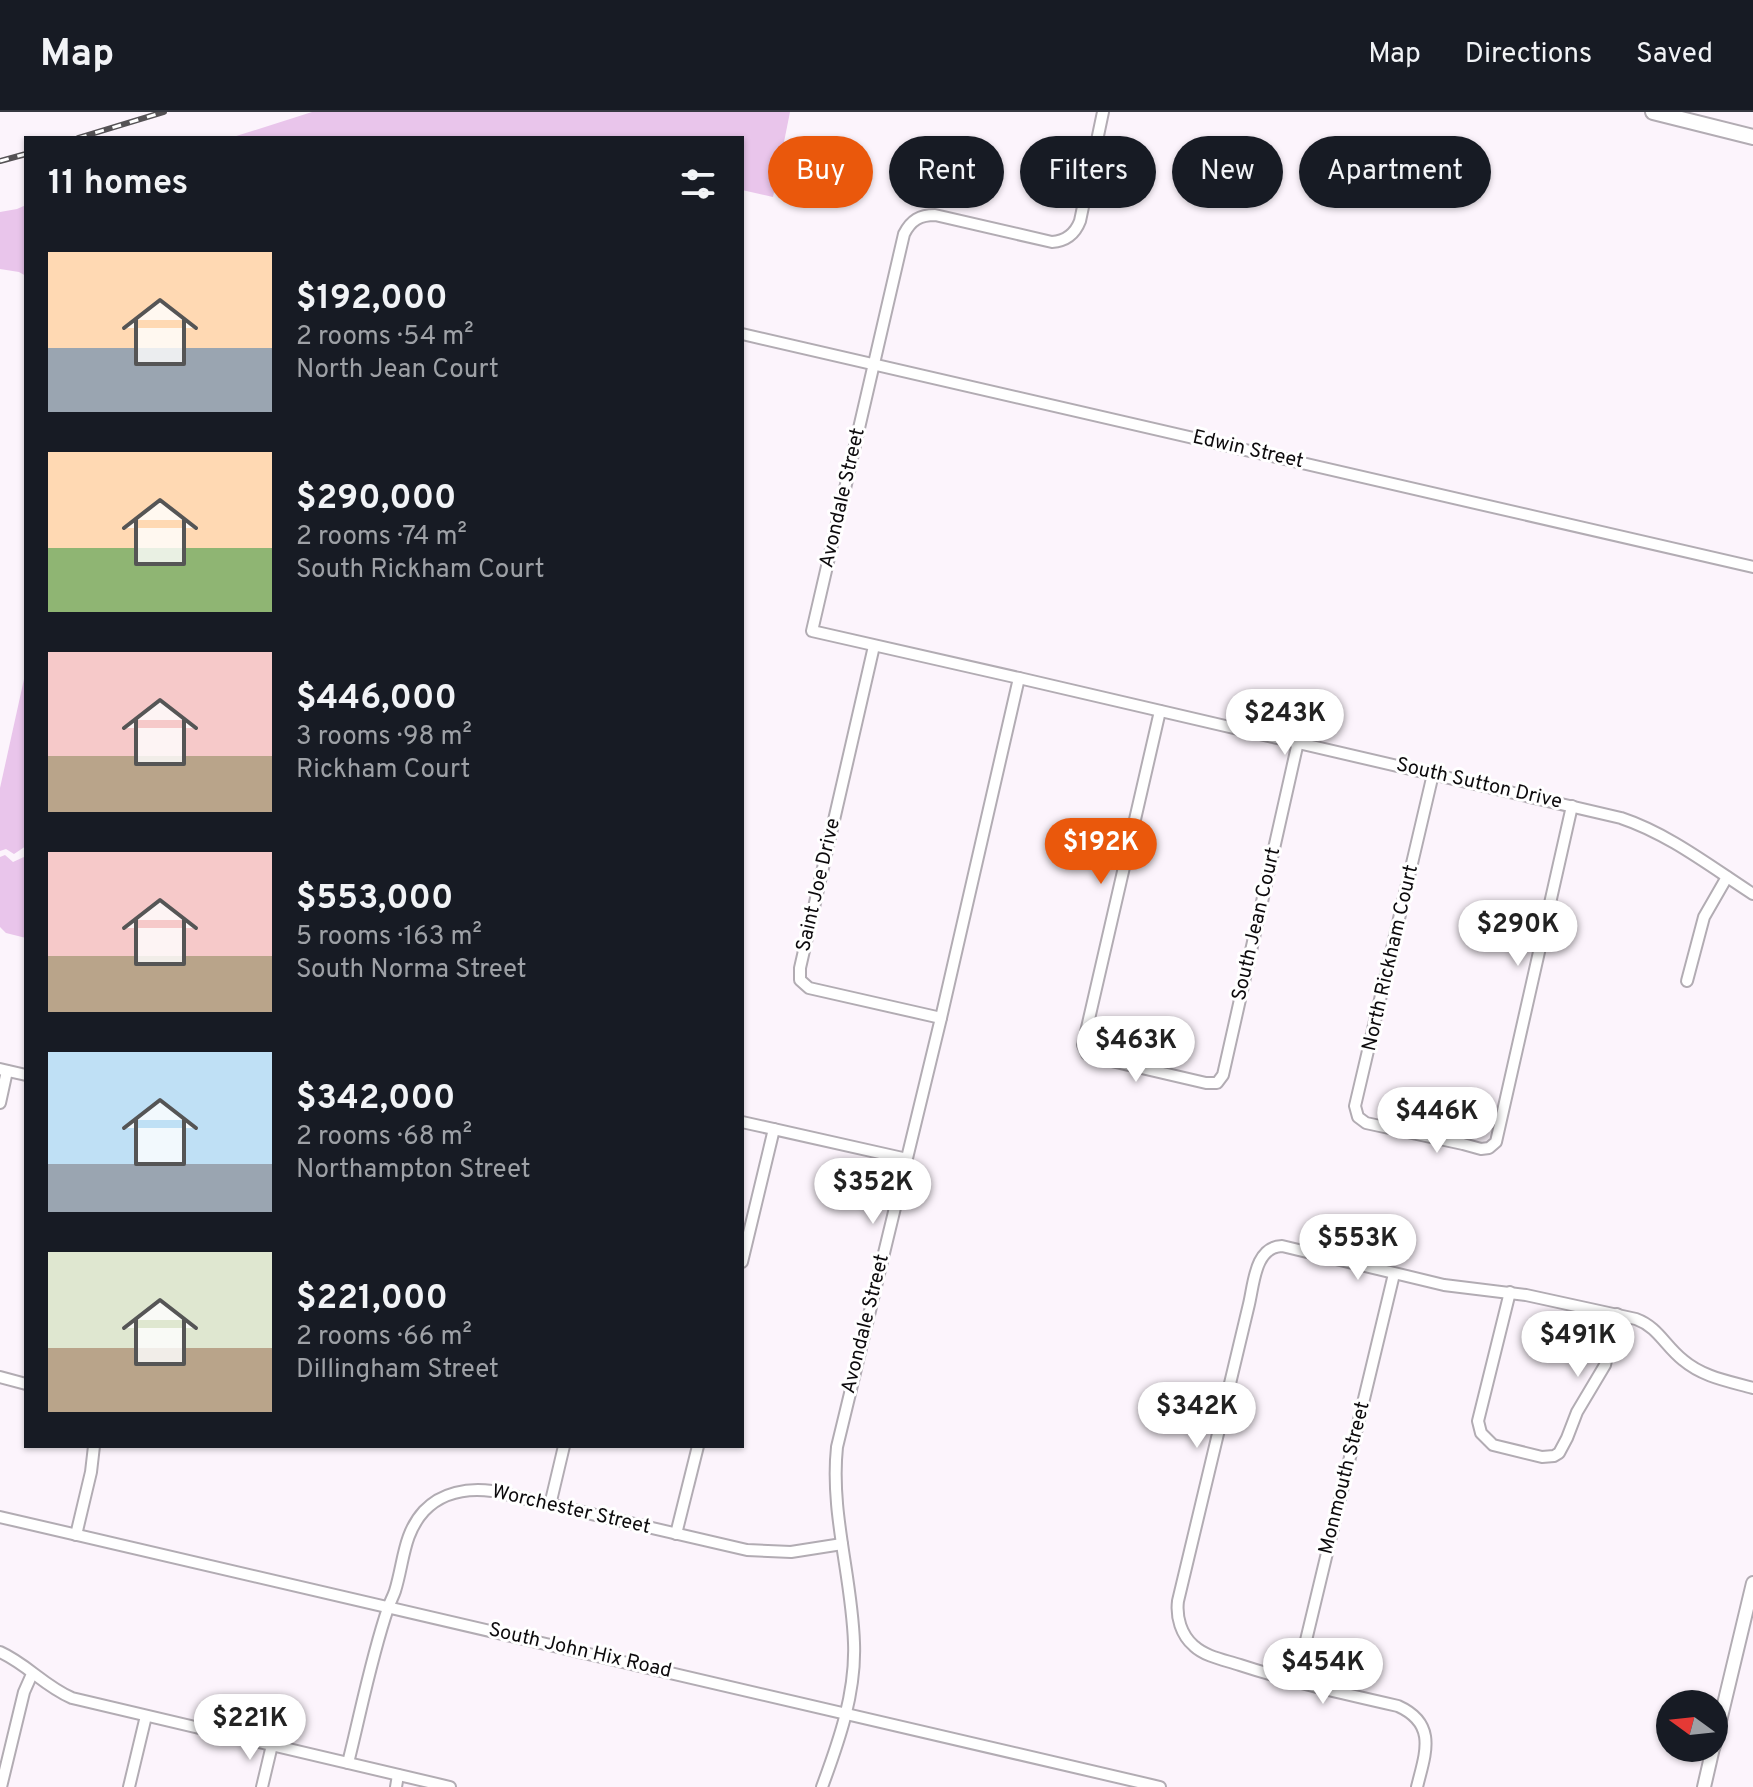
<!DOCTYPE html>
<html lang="en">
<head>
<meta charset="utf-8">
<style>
  body { margin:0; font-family:Overpass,sans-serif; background:#20242c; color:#f1f3f6; height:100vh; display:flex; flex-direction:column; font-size:30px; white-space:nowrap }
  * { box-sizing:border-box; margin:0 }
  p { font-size:26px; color:#9ea1a6 }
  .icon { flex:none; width:44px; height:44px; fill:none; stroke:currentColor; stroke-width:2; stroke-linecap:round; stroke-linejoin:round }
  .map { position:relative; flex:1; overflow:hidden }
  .sheet { position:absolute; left:24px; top:24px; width:720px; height:1312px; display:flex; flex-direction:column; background:#171b24; border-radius:0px; box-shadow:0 2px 6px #0004 }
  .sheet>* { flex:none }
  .banner { position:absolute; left:768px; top:24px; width:760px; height:72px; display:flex; gap:16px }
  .needle { width:52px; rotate:285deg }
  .buttons { position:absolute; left:1656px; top:1578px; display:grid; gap:16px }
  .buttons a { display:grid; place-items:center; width:72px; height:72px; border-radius:50%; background:#171b24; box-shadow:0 2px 6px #0004; font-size:40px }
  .price { position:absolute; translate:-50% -68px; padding:0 18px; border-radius:28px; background:#fff; color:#222; font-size:26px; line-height:52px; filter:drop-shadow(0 2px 4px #0008) }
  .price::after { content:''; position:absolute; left:50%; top:48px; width:24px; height:18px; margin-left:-12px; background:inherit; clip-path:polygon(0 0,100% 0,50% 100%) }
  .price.active { background:#ea580c; color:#fff }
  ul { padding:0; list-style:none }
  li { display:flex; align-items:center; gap:24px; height:200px; padding:0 24px }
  li span { display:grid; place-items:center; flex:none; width:224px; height:160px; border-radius:0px; color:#555 }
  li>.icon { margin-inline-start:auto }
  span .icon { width:96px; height:96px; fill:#fffc; stroke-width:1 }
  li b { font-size:34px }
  h2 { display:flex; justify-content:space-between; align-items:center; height:96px; padding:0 24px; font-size:34px }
  .pill { padding:0 28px; border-radius:36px; background:#171b24; box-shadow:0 2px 6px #0004; font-size:28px; line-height:72px }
  .pill.active { background:#ea580c; color:#fff }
  header { display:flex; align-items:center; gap:48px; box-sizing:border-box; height:112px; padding:0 40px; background:#171b24; border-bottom:2px solid #363941 }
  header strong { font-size:38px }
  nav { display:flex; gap:44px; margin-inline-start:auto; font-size:28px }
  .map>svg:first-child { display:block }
</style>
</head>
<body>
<header>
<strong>Map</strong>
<nav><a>Map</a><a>Directions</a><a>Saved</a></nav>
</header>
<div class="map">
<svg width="1753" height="1675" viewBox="0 0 1753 1675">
  <rect width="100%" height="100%" fill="#fcf4fc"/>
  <g fill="#e9c5eb">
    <path d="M312,0H790L773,85L742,78V26H230Z"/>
    <path d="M26,93V164L19,160L0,157V100L17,97Z"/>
    <path d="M26,558V734L14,742L6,737L0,739V676Z"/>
    <path d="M5,743L13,750L26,744V826L6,821L0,815V745Z"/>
  </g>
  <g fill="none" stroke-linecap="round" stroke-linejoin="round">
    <g stroke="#b2acb3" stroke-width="14">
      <g id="minor">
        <path d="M1103,0L1080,109C1075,122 1066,129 1052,130L935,103C920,103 911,108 904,122L812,519L1019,566L1621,706C1669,722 1711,755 1753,782"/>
        <path d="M742,222L1753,455"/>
        <path d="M874,534L800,856V868L809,876L941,906"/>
        <path d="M1160,599L1083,933L1087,942L1090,944L1206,971H1217L1223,963L1298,630"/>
        <path d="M1433,662L1355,994L1358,1005L1366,1011L1463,1032L1481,1037L1489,1036L1496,1030L1572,694"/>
        <path d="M1687,869L1704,805L1727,765"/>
        <path d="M0,957L26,963"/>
        <path d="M0,991L7,959"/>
        <path d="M742,1010L907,1047"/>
        <path d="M742,1150L774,1017"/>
        <path d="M1510,1180L1478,1309L1481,1321L1493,1333L1542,1345L1554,1344L1559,1341L1567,1326L1577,1300L1605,1253L1617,1202"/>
        <path d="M0,1265L26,1272"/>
        <path d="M550,1393L564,1334"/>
        <path d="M0,1405L1160,1675"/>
        <path d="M676,1422L698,1334"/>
        <path d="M76,1423L91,1360L94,1334"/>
        <path d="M0,1540C27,1552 44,1574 72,1586L450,1675"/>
        <path d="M1296,1570L1394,1162"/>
        <path d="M348,1651C361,1599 371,1546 388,1496C390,1490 393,1485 395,1479C404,1450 403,1422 424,1399C442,1380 468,1376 492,1379L747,1438L791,1440L842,1432"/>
        <path d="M1,1675L24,1580L32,1562"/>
        <path d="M129,1675L146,1604"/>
        <path d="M262,1675L272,1633"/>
        <path d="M396,1675L398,1663"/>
        <path d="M822,1675C839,1629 856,1581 854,1531C852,1465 830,1401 837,1335L941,906L1019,566"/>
        <path d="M1417,1675C1425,1642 1438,1612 1398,1594C1345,1582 1292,1570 1240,1553C1225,1548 1206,1545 1194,1534C1181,1523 1176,1505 1178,1489L1249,1192C1254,1171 1255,1135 1282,1134L1444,1173L1526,1183L1636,1207C1658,1215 1665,1234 1683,1248C1703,1265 1728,1269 1753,1276"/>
      </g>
    </g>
    <g stroke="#b2acb3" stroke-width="16">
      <g id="tertiary">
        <path d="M1714,1634L1753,1471"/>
        <path d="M1704,1675L1713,1636"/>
      </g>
    </g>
    <g stroke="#b2acb3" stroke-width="18">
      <path id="secondary" d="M1653,0L1753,25"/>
    </g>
    <use href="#minor" stroke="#fff" stroke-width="10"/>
    <use href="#tertiary" stroke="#fff" stroke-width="12"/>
    <use href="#secondary" stroke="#fff" stroke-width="14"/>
    <g stroke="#555255" stroke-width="6">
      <g id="rail">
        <path d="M78,26L164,0"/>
        <path d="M0,49L26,42"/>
      </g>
    </g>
    <use href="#rail" stroke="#fff" stroke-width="3" stroke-dasharray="9" stroke-linecap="butt"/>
  </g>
  <g text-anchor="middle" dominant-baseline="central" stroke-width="6" stroke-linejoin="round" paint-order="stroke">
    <g font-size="20" fill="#0d0b0d" stroke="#fff">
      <text transform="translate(1248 338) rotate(13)">Edwin Street</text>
      <text transform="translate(843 386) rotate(-77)">Avondale Street</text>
      <text transform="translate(1479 672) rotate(13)">South Sutton Drive</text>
      <text transform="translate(819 773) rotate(-77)">Saint Joe Drive</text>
      <text transform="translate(1257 812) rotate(-77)">South Jean Court</text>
      <text transform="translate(1391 846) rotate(-77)">North Rickham Court</text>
      <text transform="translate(866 1212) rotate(-76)">Avondale Street</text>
      <text transform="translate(1345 1366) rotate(-76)">Monmouth Street</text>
      <text transform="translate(571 1398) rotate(13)">Worchester Street</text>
      <text transform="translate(580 1539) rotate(13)">South John Hix Road</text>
    </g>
  </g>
</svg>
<div class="buttons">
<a><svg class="needle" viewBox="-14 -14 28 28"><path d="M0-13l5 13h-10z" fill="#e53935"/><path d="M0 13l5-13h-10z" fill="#9ea1a6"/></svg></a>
</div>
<b class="price" style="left:1285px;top:645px">$243K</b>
<b class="price active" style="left:1101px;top:774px">$192K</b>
<b class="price" style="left:1518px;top:856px">$290K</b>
<b class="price" style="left:1136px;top:972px">$463K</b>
<b class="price" style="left:1437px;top:1043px">$446K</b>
<b class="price" style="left:873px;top:1114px">$352K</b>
<b class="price" style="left:1358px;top:1170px">$553K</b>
<b class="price" style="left:1578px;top:1267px">$491K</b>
<b class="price" style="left:1197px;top:1338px">$342K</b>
<b class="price" style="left:1323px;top:1594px">$454K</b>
<b class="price" style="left:250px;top:1650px">$221K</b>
<div class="banner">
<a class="pill active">Buy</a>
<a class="pill">Rent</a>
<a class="pill">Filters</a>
<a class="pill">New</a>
<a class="pill">Apartment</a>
</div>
<section class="sheet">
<h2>11 homes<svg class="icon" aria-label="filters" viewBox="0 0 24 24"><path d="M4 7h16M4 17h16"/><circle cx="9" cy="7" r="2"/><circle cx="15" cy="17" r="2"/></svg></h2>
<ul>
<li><span style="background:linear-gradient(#ffd9b3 60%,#9aa5b1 0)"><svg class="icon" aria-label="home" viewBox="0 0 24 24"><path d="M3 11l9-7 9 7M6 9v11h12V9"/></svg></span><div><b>$192,000</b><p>2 rooms · 54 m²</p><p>North Jean Court</p></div></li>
<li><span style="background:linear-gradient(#ffd9b3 60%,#8fb573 0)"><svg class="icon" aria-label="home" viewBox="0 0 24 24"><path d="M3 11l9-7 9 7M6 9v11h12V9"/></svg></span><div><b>$290,000</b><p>2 rooms · 74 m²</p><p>South Rickham Court</p></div></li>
<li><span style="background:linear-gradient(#f6c9c9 65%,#b9a48a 0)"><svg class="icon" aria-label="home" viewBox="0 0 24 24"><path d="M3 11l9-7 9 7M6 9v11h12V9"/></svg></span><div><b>$446,000</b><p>3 rooms · 98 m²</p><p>Rickham Court</p></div></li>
<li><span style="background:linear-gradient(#f6c9c9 65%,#b9a48a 0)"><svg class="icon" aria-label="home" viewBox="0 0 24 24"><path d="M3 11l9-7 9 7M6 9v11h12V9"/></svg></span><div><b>$553,000</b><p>5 rooms · 163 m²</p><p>South Norma Street</p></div></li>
<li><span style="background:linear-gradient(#bfe0f5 70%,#9aa5b1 0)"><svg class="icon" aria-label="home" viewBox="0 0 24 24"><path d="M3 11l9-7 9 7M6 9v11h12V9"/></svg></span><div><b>$342,000</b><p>2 rooms · 68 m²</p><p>Northampton Street</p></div></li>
<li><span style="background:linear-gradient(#dfe7d0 60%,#b9a48a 0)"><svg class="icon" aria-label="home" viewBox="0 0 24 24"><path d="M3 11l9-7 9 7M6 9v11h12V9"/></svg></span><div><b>$221,000</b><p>2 rooms · 66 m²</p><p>Dillingham Street</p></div></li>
</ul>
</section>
</div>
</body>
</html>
